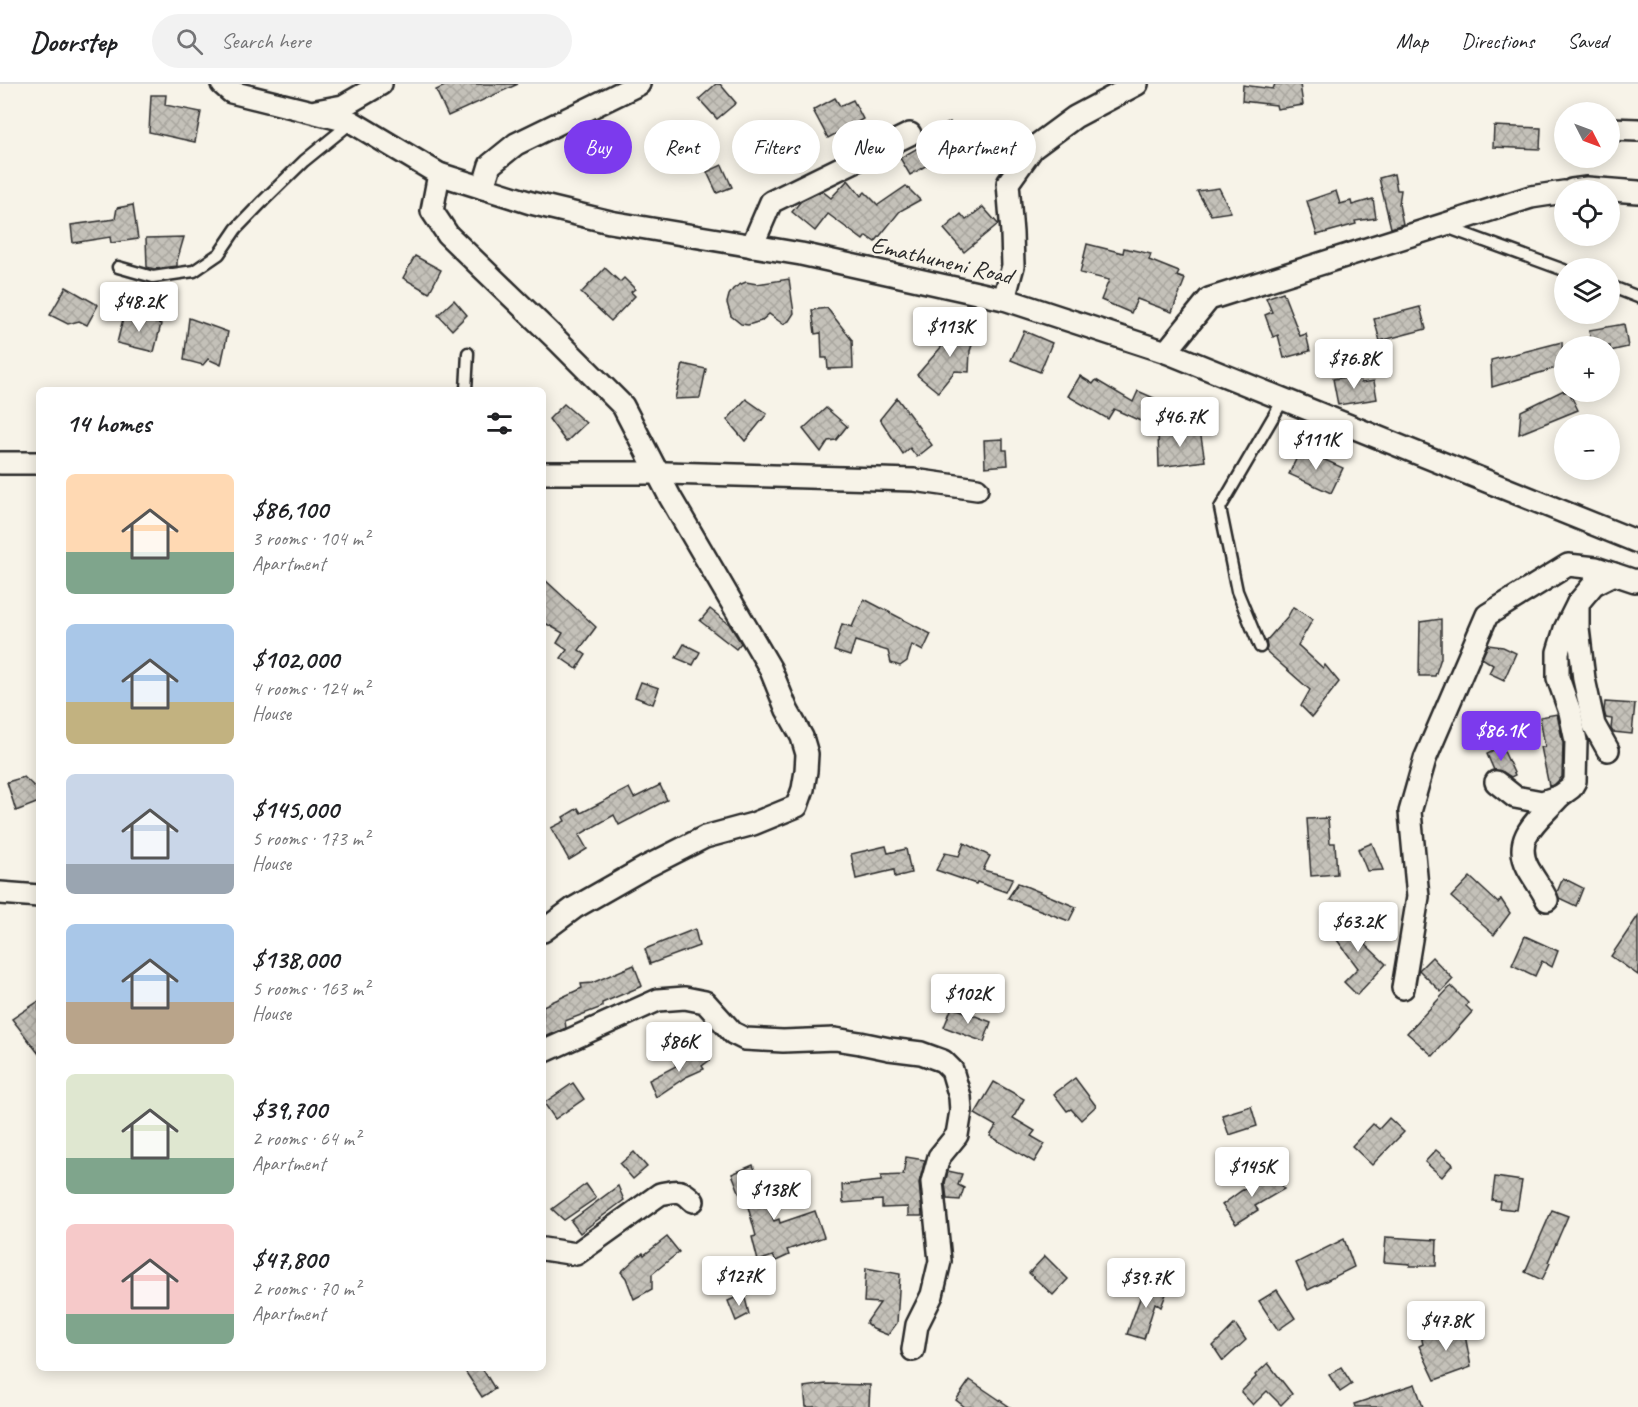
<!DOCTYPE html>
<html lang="en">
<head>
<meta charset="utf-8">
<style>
  body { margin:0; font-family:Caveat,sans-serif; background:#f2f2f2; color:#202124; height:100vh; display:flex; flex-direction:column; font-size:22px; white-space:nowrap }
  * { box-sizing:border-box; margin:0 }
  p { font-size:20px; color:#757577 }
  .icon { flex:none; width:33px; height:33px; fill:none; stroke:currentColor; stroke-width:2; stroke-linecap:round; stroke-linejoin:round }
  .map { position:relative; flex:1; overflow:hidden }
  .details { position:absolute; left:36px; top:303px; width:510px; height:984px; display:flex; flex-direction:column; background:#fff; border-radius:9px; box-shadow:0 3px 15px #0003 }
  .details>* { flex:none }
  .top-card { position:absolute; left:564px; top:36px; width:570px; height:54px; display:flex; gap:12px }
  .needle { width:39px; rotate:132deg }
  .buttons { position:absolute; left:1554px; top:18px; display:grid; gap:12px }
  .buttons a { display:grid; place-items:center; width:66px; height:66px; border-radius:50%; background:#fff; box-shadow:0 3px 15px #0003; font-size:30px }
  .price { position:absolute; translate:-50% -51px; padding:0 14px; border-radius:6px; background:#fff; color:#222; font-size:20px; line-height:39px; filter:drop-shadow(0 2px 3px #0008) }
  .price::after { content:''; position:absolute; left:50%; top:36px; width:18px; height:14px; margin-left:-9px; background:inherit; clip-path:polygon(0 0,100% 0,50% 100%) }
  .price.selected { background:#7c3aed; color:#fff }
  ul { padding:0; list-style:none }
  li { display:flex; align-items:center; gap:18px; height:150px; padding:0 30px }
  li span { display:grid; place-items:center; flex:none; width:168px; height:120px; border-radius:9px; color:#555 }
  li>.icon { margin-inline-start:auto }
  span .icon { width:72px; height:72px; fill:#fffc; stroke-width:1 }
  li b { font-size:26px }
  h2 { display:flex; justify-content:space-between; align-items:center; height:72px; padding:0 30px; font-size:26px }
  .chip { padding:0 21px; border-radius:27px; background:#fff; box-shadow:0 3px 15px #0003; font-size:21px; line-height:54px }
  .chip.selected { background:#7c3aed; color:#fff }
  header { display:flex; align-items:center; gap:36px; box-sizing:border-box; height:84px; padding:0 30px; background:#fff; border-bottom:2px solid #e0e0e0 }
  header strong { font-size:28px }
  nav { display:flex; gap:33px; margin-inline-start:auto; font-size:21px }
  .search { width:420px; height:54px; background:#f2f2f2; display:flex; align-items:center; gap:15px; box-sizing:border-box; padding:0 21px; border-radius:33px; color:#757577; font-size:22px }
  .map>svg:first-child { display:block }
</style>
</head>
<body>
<header>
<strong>Doorstep</strong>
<div class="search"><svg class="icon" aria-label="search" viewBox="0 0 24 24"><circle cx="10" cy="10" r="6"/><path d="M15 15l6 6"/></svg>Search here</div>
<nav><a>Map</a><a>Directions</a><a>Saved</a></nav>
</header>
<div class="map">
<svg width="1638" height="1323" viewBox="0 0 1638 1323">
  <defs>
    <pattern id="building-cross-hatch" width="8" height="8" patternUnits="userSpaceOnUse" patternTransform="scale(1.5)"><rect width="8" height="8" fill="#c4c1b9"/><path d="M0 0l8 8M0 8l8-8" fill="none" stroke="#a9a69f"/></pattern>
  </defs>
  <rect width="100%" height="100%" fill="#f7f3e8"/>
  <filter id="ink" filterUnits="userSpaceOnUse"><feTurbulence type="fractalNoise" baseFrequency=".0167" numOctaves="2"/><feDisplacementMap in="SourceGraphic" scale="12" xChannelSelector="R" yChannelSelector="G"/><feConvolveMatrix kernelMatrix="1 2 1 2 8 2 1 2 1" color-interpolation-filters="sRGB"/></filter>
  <g filter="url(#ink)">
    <g fill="url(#building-cross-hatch)" stroke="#2b2b2b" stroke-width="1.5">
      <path d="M449,0H518L448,32L436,6Z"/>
      <path d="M716,0H720L736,19L717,35L699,15Z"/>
      <path d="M1275,0H1300L1303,21L1277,25L1276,21L1242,17L1243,1L1273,5Z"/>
      <path d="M151,11H166L165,21L201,28L195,58L149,48Z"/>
      <path d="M835,14L840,22L853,16L863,35L828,54L813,26Z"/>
      <path d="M950,38L962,61L910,91L900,74L925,60L922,54Z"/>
      <path d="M1494,42L1541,44L1540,65L1493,63Z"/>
      <path d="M773,46L786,72L757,85L745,60Z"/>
      <path d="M613,50L623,71L593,86L585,69L596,63L594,59Z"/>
      <path d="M722,81L732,103L717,109L707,88Z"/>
      <path d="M1394,90L1397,106H1401L1399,120L1403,140L1391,144L1379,94Z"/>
      <path d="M848,96L861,112L865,108L878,121L906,102L920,116L900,127L875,158L866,152L863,156L828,130L815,147L792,128L801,117L822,107L831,114Z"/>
      <path d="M1219,104L1231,128L1211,131L1197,107Z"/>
      <path d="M1336,107L1340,120L1351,117L1352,121L1373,115L1376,134L1355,137L1356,140L1317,151L1307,117Z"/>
      <path d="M133,121L138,155L111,159L110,153L73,159L71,141L115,135L117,124Z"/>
      <path d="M983,123L998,140L964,168L944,145L961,130L966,136Z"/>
      <path d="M184,153L177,177V182L154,185L147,183L146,154Z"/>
      <path d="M1087,160L1123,169L1124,164L1151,170L1149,176L1179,188L1177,192L1185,195L1172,228L1137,215L1131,229L1101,216L1109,196L1080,189Z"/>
      <path d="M415,172L441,186L429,209L403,194Z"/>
      <path d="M605,184L620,198L624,194L635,205L631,208L635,212L611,237L581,209Z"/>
      <path d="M789,195L794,229L789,237L783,240L769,230L761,237L748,241L741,240L731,232L727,219L729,211L733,205L739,201L746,198L757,200Z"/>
      <path d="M66,203L98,221L87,241L79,237L68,240L50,231Z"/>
      <path d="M1283,208L1300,252L1306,250L1310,267L1284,274L1278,251L1273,253L1265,231L1272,228L1266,214Z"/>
      <path d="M454,216L467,231L452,246L438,231Z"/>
      <path d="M1420,223L1426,245L1380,257L1374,235Z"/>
      <path d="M827,224L852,256L853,284L828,285L827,274H822L821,249L815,250L812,226Z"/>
      <path d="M124,231L161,240L154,268L117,259Z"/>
      <path d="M189,234L228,248L221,281L208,275L203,281L184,276Z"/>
      <path d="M962,239L978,244L970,267L969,288L955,287L938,308L917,291Z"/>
      <path d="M1624,240L1628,263L1610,267V262H1592L1589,246Z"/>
      <path d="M1024,247L1052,259L1040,288L1011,276Z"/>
      <path d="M1562,258L1563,282L1492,303L1491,276Z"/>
      <path d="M683,280L706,285L700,314L675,315Z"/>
      <path d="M1360,291L1361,299L1374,297L1377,315L1338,321L1333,295Z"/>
      <path d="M1080,292L1093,300L1096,296L1133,318L1138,307L1165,319L1159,332L1165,336L1160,346L1114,325L1108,335L1068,312Z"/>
      <path d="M1564,306V308H1569L1578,326L1519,350L1521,327Z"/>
      <path d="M897,314L932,361L917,373L910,364L903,370L880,335Z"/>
      <path d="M746,315L767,330L745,357L727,336Z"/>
      <path d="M564,320L586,339L566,358L549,335Z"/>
      <path d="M826,324L847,342L836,356L828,357L821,368L803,345Z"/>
      <path d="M1200,347L1205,377L1159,383L1158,348Z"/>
      <path d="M1003,355V366H1007L1008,381L985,383L984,356Z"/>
      <path d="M1301,365L1343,384L1331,409L1289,390Z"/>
      <path d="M543,494L596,543L579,566L586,571L577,585L561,574L567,566L557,559L563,549L543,538Z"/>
      <path d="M864,515L931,550L923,567L912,561L907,577L900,582L891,579L888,567L855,557L850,572L834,567L842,540L852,543Z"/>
      <path d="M1293,523L1313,535L1298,561L1323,584L1325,581L1339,598L1312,633L1301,622L1310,606L1266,567L1267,563L1266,557L1288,532Z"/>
      <path d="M710,525L729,540L741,559L736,565L700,537Z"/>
      <path d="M1441,535V574L1435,592H1419L1420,538Z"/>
      <path d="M684,560L700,568L693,581L676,574Z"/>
      <path d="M1488,561L1503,563L1516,569L1504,596L1489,589L1493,581L1482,574Z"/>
      <path d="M641,598L659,604L653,620L635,613Z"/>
      <path d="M1605,618L1635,620L1632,650L1613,648L1611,645L1612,635L1606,634L1604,627Z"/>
      <path d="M1557,630L1563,659L1562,693L1554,701L1549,702L1541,663H1545L1540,633Z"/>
      <path d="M1502,663L1515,691L1511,693L1503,688L1494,686L1487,670Z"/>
      <path d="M24,693L37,705L39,718L16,727L7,698Z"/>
      <path d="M660,701L667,716L619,741L614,731L579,751L587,765L569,776L551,744L565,737L563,733L578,724L581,729L629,704L634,714Z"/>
      <path d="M1328,734L1330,759H1335L1337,790L1311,792L1307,735Z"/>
      <path d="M964,759L990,772L983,786L1013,794L1006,808L977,798L976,800L936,786L945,769L959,772Z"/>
      <path d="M1372,759L1383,786L1367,787L1358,765Z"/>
      <path d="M886,762L888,769L906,765L911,789L895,793L894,786L856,795L851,770Z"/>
      <path d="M1470,793L1498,819L1501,815L1510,829L1494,851L1451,813Z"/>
      <path d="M1563,794L1583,804L1576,822L1559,814L1557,808Z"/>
      <path d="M1018,799L1076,823L1069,837L1008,814Z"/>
      <path d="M1348,826L1371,852L1365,860L1386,880L1357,911L1344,898L1358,884L1334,852Z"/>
      <path d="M1638,832V891L1611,872Z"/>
      <path d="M695,845L699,862L650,880L645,865Z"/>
      <path d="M1525,852L1558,867L1552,883L1542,877L1535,892L1512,881Z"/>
      <path d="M1432,873L1453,895L1441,908L1419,886Z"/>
      <path d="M634,881L642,902L602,919V923L565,937L566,944L543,954V922L582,904L581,900L592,899Z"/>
      <path d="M1451,902L1468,919L1466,922L1472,928L1433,972L1407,949Z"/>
      <path d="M39,917V970L12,935Z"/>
      <path d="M952,923L991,938L984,958L944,943Z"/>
      <path d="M705,967L710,976L702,982L704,985L686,993L656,1013L649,996L676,982L675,979Z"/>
      <path d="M1075,994L1096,1022L1081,1036L1071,1025L1067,1027L1054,1010Z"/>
      <path d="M994,998L1024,1015L1013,1034L1035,1047L1031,1052L1045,1060L1034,1078L990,1052L996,1042L975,1030Z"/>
      <path d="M573,999L584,1015L555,1035L544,1019Z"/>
      <path d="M1251,1022L1257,1042L1229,1051L1222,1031Z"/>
      <path d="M1389,1034L1404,1048L1372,1081L1352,1062L1373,1040L1379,1045Z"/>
      <path d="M1436,1066L1453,1080L1442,1093L1425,1078Z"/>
      <path d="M634,1068L647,1083L633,1095L620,1080Z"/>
      <path d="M906,1073L925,1076L919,1099L922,1132H908V1123L882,1124V1116L843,1119L842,1101L881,1097V1092L903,1091Z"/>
      <path d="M753,1081L774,1137L779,1135L780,1139L815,1127L824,1153L787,1166L789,1171L776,1177L773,1172L758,1177L752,1153L756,1152L747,1119L744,1120L732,1090Z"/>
      <path d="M948,1087L962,1090L958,1101L964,1104L960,1116L947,1115L945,1099Z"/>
      <path d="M1275,1088L1284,1105L1255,1122L1258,1126L1236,1140L1222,1121L1241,1107Z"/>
      <path d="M1495,1093L1522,1097L1517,1126L1499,1124L1500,1117L1492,1116Z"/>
      <path d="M586,1100L596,1114L564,1136L552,1125Z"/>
      <path d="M618,1102L624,1116L580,1149L571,1137Z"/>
      <path d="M1552,1126L1568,1132L1548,1178L1550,1179L1542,1196L1525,1188Z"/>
      <path d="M667,1153L679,1168L652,1190V1205L634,1215L626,1194L621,1188L635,1175L643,1169L644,1171Z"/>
      <path d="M1386,1153L1437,1156L1436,1182H1410V1180L1384,1178Z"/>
      <path d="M1344,1155L1354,1183L1308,1206L1296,1179Z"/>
      <path d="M1045,1172L1068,1195L1053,1211L1029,1189Z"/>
      <path d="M866,1184L900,1190L897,1239L888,1251L873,1245L866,1239L880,1219L864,1218Z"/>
      <path d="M1146,1198L1168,1205L1161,1223L1155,1219L1144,1255L1127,1250Z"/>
      <path d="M1277,1206L1295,1234L1278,1246L1259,1217Z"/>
      <path d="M744,1210L749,1230L736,1237L728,1217Z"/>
      <path d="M1235,1240L1246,1256L1223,1277L1213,1262Z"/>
      <path d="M1463,1240L1471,1283L1435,1296L1419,1262L1423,1260L1421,1252Z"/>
      <path d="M1268,1279L1292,1310L1281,1321L1267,1307L1253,1321L1241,1308L1256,1293L1255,1291Z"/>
      <path d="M1341,1283L1352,1300L1340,1308L1329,1291Z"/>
      <path d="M463,1284H482L495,1305L482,1313Z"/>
      <path d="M970,1296L1010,1323H965L956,1316Z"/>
      <path d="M826,1300L870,1301L869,1323H806L804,1303Z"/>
      <path d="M1415,1300L1423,1323H1355L1354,1320Z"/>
    </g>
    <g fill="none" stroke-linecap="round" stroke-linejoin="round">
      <g stroke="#2b2b2b" stroke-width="15">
        <g id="lane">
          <path d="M1446,143L1564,186"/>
          <path d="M118,183L153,193L194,187L219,170L236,145L263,117L304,77L352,38"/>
          <path d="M1610,202L1638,213"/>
          <path d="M466,306L468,269"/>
          <path d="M1260,563L1237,507L1220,424L1283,316"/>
        </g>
      </g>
      <g stroke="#2b2b2b" stroke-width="26">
        <g id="street">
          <path d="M222,0L231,8L352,38L439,90L531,119L610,138L801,170L1004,215L1166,268L1638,458"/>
          <path d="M316,27L343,22L381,0"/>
          <path d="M1610,45L1638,46"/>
          <path d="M439,90L432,127L448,151L558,257L623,322L670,413L770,584L787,626L802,653L807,670L806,687L803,705L797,722L753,740L705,753L646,783L574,824L543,847"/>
          <path d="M483,104L490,81L516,60L639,0"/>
          <path d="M1572,106L1587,104L1638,108"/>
          <path d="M752,162L771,118L910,50"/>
          <path d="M1004,215L1013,182L1012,149L1008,99L1033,64L1075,33L1137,0"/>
          <path d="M1166,268L1209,215L1531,113L1564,108"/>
          <path d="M0,379H39"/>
          <path d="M543,389H666L914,396L977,405"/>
          <path d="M1608,666L1594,641L1584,595L1578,544V519L1594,500L1614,490"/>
          <path d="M1496,698L1515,713L1542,718L1560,712L1571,704L1575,697L1576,657L1570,628L1558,594V568L1565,545L1578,519"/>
          <path d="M0,809L39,812"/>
          <path d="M1547,816C1542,805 1534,795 1528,784C1511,752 1541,734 1560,712"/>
          <path d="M1403,904L1418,813L1410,728L1425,675L1487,531L1568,481L1596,484L1635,497L1638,496"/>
          <path d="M543,968L658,916L685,914L705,918L733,949L745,955L783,957L835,955L860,959L889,965L921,969L943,977L952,986L960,1013L961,1027L957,1051L939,1073L932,1098L940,1177L932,1211L917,1241L913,1266"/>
          <path d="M543,1165L576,1170L660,1110C676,1107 681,1104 693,1117"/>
        </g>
      </g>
      <use href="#lane" stroke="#f7f3e8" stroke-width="10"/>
      <use href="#street" stroke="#f7f3e8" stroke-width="21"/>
    </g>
  </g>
  <g text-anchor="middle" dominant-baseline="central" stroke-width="4.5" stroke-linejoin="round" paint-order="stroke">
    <g font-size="24" fill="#2b2b2b" stroke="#f7f3e8">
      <text transform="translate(942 176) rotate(13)">Emathuneni Road</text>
    </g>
  </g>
</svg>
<div class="buttons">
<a><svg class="needle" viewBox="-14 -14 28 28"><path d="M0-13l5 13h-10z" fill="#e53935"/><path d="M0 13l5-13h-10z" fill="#757577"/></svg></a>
<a><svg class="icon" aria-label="locate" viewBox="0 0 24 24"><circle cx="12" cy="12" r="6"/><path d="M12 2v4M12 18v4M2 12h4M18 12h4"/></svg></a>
<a><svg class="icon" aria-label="layers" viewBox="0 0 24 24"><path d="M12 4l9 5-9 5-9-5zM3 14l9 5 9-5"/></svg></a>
<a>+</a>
<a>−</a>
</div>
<b class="price" style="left:139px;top:249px">$48.2K</b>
<b class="price" style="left:950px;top:274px">$113K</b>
<b class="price" style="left:1354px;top:306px">$76.8K</b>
<b class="price" style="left:1180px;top:364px">$46.7K</b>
<b class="price" style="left:1316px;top:387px">$111K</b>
<b class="price selected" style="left:1501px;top:678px">$86.1K</b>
<b class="price" style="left:1358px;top:869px">$63.2K</b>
<b class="price" style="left:968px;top:941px">$102K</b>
<b class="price" style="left:679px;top:989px">$86K</b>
<b class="price" style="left:1252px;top:1114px">$145K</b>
<b class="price" style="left:774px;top:1137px">$138K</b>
<b class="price" style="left:739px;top:1223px">$127K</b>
<b class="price" style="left:1146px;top:1225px">$39.7K</b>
<b class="price" style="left:1446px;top:1268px">$47.8K</b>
<div class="top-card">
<a class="chip selected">Buy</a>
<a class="chip">Rent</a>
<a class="chip">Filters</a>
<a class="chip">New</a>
<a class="chip">Apartment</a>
</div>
<section class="details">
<h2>14 homes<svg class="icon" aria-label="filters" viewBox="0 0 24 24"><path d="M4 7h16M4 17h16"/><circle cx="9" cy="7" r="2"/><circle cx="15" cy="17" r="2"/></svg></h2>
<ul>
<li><span style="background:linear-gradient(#ffd9b3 65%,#7fa58c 0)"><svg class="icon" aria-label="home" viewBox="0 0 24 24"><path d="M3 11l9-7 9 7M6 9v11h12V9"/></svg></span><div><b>$86,100</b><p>3 rooms · 104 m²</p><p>Apartment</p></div></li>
<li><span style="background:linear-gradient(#a9c7e8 65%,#c2b280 0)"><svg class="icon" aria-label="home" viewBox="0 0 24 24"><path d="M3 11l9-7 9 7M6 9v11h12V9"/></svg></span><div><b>$102,000</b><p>4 rooms · 124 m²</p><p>House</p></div></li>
<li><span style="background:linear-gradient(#c9d6e8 75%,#9aa5b1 0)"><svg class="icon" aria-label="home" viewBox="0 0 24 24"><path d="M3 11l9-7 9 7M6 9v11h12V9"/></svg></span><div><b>$145,000</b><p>5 rooms · 173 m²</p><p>House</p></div></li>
<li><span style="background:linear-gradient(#a9c7e8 65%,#b9a48a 0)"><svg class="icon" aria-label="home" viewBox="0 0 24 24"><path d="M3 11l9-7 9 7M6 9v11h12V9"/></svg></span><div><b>$138,000</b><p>5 rooms · 163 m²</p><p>House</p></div></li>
<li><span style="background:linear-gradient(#dfe7d0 70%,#7fa58c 0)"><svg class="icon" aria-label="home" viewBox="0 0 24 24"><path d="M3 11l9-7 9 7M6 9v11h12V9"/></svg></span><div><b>$39,700</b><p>2 rooms · 64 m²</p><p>Apartment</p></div></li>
<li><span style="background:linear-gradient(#f6c9c9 75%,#7fa58c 0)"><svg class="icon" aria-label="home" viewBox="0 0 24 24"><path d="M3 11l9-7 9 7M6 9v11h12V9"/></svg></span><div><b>$47,800</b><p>2 rooms · 70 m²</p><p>Apartment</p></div></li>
</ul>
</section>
</div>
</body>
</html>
